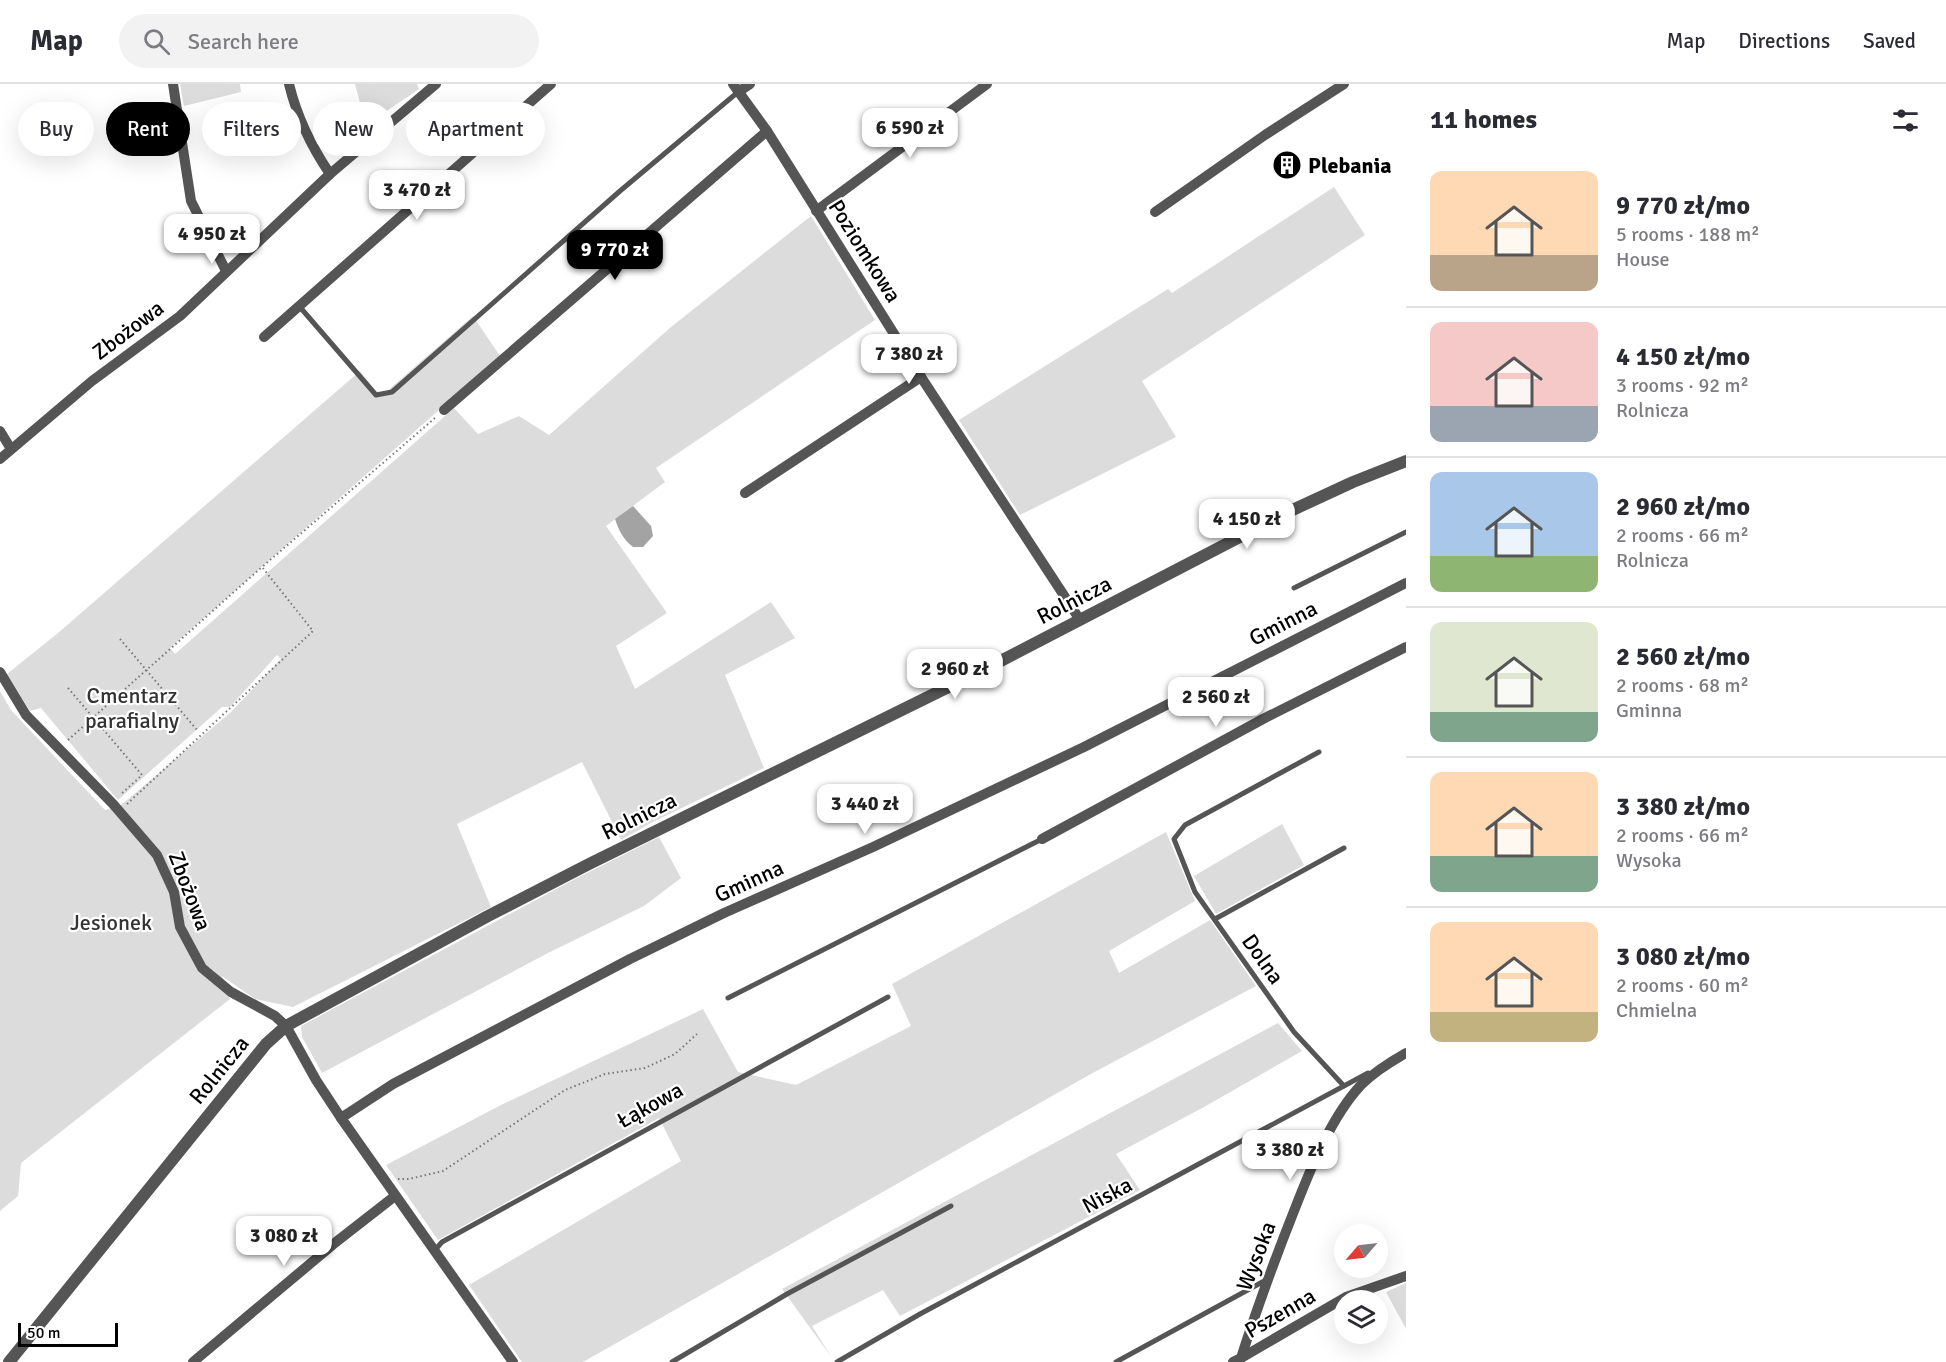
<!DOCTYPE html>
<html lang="en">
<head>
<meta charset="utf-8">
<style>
  body { margin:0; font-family:Signika,sans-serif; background:#f2f2f3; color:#2b2b33; height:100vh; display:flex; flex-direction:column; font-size:22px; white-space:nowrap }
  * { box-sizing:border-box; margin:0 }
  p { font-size:20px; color:#7c7c81 }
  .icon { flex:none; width:33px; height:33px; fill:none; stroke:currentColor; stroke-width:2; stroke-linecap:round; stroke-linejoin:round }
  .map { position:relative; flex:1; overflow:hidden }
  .side { display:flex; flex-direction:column; background:#fff; width:540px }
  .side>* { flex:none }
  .guide { position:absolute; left:18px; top:18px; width:570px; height:54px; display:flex; gap:12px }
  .needle { width:39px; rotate:242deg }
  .controls { position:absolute; left:1334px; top:1140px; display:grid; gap:12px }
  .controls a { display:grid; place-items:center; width:54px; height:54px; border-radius:50%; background:#fff; box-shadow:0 6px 24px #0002; font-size:30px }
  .scale { position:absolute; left:18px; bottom:15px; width:100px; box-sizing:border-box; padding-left:6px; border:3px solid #000; border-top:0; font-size:16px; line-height:21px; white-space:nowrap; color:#000; -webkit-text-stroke:4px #fff; paint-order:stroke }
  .price { position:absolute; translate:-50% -51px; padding:0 14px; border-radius:12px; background:#fff; color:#222; font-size:20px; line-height:39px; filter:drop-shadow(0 2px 3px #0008) }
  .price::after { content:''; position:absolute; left:50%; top:36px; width:18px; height:14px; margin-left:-9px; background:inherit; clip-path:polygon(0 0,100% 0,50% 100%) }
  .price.selected { background:#000; color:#fff }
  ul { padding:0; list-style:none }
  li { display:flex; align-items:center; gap:18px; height:150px; padding:0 24px }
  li+li { border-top:2px solid #e1e1e2 }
  li span { display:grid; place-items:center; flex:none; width:168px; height:120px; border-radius:12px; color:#555 }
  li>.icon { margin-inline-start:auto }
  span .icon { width:72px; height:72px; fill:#fffc; stroke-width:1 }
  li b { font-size:26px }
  h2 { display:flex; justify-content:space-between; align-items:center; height:72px; padding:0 24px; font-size:26px }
  .chip { padding:0 21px; border-radius:27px; background:#fff; box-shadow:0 6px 24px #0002; font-size:21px; line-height:54px }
  .chip.selected { background:#000; color:#fff }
  header { display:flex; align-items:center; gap:36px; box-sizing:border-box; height:84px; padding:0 30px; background:#fff; border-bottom:2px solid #e1e1e2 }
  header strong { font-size:28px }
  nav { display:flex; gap:33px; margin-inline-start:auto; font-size:21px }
  .search { width:420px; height:54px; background:#f2f2f3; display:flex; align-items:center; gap:15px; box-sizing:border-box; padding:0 21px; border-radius:33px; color:#7c7c81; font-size:22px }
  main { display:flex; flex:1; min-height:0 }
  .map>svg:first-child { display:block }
</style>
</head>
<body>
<header>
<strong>Map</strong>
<div class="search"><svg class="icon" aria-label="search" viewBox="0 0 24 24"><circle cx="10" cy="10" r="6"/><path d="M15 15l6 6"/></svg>Search here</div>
<nav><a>Map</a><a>Directions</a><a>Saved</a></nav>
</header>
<main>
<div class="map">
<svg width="1406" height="1278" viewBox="0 0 1406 1278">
  <rect width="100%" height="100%" fill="#fff"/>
  <g fill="#dcdcdc">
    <path d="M180,0H240L241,8L184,22Z"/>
    <path d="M355,0H417L419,5L366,41Z"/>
    <path d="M1334,103L1365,151L1142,297L1176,353L1020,431L959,336L1168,205L1172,209Z"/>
    <path d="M811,132L875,236L656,384L665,398L606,442L667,529L616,562L635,605L771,518L795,554L725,591L764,684L651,739L621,756L582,678L457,740L491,823L293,923L255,915L222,892L230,915L21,1079L18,1112L0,1127V607L11,626L105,726L120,722L231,628L281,575L277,571L230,623H222L118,716L41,624L30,627L7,590L58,549L360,287L376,308H386L473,232L500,272L170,564L175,570L454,324L478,350L519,332L549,351L671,243Z"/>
    <path d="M1282,740L1304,781L1216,830L1194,792Z"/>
    <path d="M1166,748L1195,817L1109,867L1119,889L1210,836L1256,902L1089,991L583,1278H522L469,1201L681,1077L659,1034L438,1156L386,1081L501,1021L703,925L738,988L796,1001L911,942L892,900Z"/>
    <path d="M659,753L681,794L644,822L546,870L322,989L302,953L301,942L573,796Z"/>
    <path d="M1278,939L1302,967L1204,1023L1116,1070L1140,1106L900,1232L883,1206L812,1242L832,1274L782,1205Z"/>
    <path d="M1406,1199V1245L1386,1208Z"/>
  </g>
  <path fill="#a3a3a3" d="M633,422L651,442L653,452L643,463H633C623,455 619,447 615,435Z"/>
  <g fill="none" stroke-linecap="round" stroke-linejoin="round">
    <g stroke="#777" stroke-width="2" stroke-dasharray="1.5 3" stroke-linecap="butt">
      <path d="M120,555L197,646"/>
      <path d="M68,604L142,691L120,711"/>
      <path d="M68,656L262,483"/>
      <path d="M127,720L313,547L262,483L435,334"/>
      <path d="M398,1095H409L443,1087L565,1006L605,990L645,984L675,970L697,950"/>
    </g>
    <g stroke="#555" stroke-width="5">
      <path d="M299,222L376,311L392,308L620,107L738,8"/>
      <path d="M1294,504L1406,448"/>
      <path d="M1319,668L1185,741L1174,755L1195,808L1294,948L1344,1002"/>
      <path d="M1215,835L1344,764"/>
      <path d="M728,914L1042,755"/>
      <path d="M435,1166L442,1158L888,913"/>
      <path d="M672,1278L787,1210L951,1122"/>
      <path d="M837,1278L920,1230L1368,989"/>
      <path d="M1116,1278L1266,1196"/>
    </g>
    <g stroke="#555" stroke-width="10">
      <path d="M173,0L191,117L226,187"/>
      <path d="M289,0C297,33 311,62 330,90"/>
      <path d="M733,0L767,47L921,293L1080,536"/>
      <path d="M738,8L750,0"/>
      <path d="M816,127L987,0"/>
      <path d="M1155,128L1265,51L1344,0"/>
      <path d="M264,253L551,0"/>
      <path d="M444,326L767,47"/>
      <path d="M0,347L11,365"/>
      <path d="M0,375L92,297L180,232L330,90L436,0"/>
      <path d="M745,409L921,293"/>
      <path d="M0,588L26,631L113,720L157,771L174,808L180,843L202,884L231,908L275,932L286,942L316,996L341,1034L513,1278"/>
      <path d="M1042,755L1263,635L1406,563"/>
      <path d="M341,1034L393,1000L630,875L724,829L873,763L1084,663L1406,499"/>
      <path d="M1241,1274L1346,1213L1406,1192"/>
      <path d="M193,1278L336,1158L395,1112"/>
      <path d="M1233,1278L1241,1274C1257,1224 1275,1175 1294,1127C1310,1086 1331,1033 1361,1001C1374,988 1390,978 1406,969"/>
    </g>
    <path stroke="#555" stroke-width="12" d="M9,1278L266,960L286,942L488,832L589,780L989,583L1286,429L1353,398L1406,377"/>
  </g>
  <defs>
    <g id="building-disc" transform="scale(1.5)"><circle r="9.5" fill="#000" stroke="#fff"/><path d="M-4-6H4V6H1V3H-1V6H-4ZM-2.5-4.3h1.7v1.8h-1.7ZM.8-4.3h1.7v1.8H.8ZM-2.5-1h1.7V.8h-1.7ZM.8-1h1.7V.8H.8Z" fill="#fff"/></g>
  </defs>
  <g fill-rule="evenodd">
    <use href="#building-disc" x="1287" y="81"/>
  </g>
  <g text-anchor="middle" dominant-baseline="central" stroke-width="4.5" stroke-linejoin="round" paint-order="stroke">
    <g font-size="22" font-weight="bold" fill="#000" stroke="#fff" text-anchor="start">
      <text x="1308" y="81">Plebania</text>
    </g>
    <g font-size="22" fill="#000" stroke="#fff">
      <text transform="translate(865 167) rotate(58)">Poziomkowa</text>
      <text transform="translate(128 246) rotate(-37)">Zbożowa</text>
      <text transform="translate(1074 516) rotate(-27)">Rolnicza</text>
      <text transform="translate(1283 539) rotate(-27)">Gminna</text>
      <text transform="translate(639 732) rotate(-26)">Rolnicza</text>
      <text transform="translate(749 797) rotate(-24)">Gminna</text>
      <text transform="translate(190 807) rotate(69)">Zbożowa</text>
      <text transform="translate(1263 875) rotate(55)">Dolna</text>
      <text transform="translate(219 986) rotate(-51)">Rolnicza</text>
      <text transform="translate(650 1021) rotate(-29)">Łąkowa</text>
      <text transform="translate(1107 1111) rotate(-28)">Niska</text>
      <text transform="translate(1256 1172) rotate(-69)">Wysoka</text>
      <text transform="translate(1280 1229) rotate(-30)">Pszenna</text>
    </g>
    <g font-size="22" fill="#333" stroke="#fff">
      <text x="132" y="611">Cmentarz<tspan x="132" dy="25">parafialny</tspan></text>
      <text x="111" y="838">Jesionek</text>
    </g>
  </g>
</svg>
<div class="controls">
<a><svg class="needle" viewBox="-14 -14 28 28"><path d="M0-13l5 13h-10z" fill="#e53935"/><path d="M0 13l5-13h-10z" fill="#7c7c81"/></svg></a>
<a><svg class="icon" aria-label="layers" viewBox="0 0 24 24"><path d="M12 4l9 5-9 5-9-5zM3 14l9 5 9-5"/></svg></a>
</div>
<div class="scale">50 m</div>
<b class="price" style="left:910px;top:75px">6 590 zł</b>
<b class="price" style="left:417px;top:137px">3 470 zł</b>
<b class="price" style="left:212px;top:181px">4 950 zł</b>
<b class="price selected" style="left:615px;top:197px">9 770 zł</b>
<b class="price" style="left:909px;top:301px">7 380 zł</b>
<b class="price" style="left:1247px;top:466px">4 150 zł</b>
<b class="price" style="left:955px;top:616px">2 960 zł</b>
<b class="price" style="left:1216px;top:644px">2 560 zł</b>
<b class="price" style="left:865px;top:751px">3 440 zł</b>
<b class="price" style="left:1290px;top:1097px">3 380 zł</b>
<b class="price" style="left:284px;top:1183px">3 080 zł</b>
<div class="guide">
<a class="chip">Buy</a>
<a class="chip selected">Rent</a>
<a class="chip">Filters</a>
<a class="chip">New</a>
<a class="chip">Apartment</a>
</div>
</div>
<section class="side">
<h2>11 homes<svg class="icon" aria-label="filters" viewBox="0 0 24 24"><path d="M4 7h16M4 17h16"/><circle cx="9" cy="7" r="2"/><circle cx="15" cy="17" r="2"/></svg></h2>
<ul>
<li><span style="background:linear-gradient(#ffd9b3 70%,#b9a48a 0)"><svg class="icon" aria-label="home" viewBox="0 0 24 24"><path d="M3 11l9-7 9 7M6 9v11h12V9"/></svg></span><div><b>9 770 zł/mo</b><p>5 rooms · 188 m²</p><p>House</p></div></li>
<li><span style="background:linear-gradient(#f6c9c9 70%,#9aa5b1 0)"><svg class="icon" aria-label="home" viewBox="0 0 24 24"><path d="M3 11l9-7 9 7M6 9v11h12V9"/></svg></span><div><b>4 150 zł/mo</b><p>3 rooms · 92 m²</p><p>Rolnicza</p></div></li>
<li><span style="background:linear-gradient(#a9c7e8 70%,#8fb573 0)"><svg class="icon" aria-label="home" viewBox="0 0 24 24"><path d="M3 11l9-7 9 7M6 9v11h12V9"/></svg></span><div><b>2 960 zł/mo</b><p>2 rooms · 66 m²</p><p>Rolnicza</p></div></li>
<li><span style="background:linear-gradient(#dfe7d0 75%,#7fa58c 0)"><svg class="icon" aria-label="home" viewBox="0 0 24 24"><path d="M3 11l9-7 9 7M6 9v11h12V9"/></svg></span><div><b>2 560 zł/mo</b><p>2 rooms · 68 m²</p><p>Gminna</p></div></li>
<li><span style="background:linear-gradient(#ffd9b3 70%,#7fa58c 0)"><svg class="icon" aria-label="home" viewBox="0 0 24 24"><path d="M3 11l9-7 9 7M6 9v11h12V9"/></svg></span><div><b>3 380 zł/mo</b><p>2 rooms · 66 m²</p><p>Wysoka</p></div></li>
<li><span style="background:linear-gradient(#ffd9b3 75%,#c2b280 0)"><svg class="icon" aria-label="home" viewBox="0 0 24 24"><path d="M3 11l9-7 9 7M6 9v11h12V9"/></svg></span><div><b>3 080 zł/mo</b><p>2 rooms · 60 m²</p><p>Chmielna</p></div></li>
</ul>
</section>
</main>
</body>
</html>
